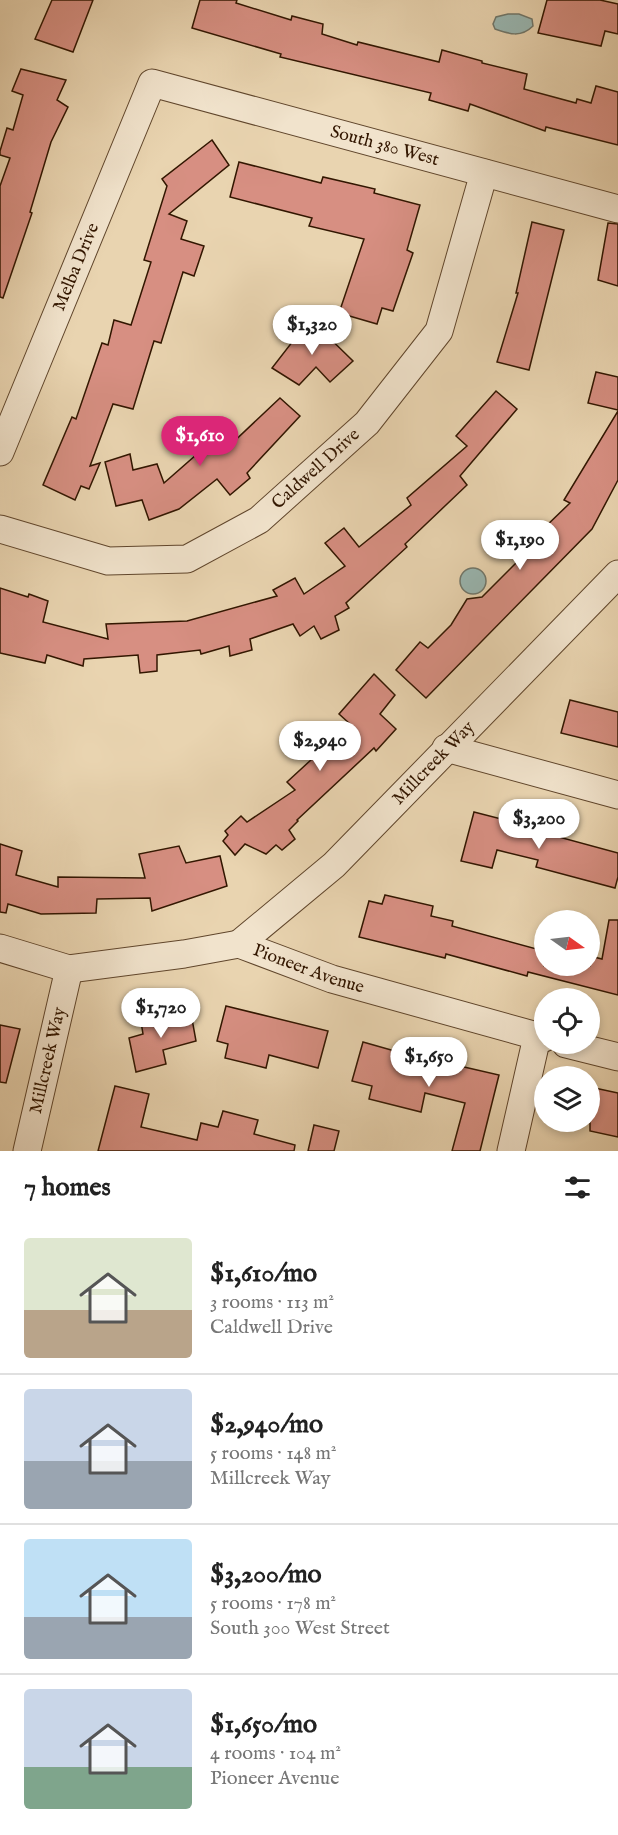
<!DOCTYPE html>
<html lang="en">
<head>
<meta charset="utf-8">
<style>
  body { margin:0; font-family:"IM FELL English",serif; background:#f6f6f6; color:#222; height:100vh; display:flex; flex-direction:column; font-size:22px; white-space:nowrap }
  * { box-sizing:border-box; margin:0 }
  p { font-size:20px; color:#767676 }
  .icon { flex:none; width:33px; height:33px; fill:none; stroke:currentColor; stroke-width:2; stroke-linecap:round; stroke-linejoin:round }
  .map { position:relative; height:1151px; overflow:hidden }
  .side { display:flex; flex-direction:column; background:#fff; flex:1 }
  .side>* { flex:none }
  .needle { width:39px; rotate:104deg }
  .fabs { position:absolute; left:534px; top:910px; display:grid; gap:12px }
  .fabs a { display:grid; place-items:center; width:66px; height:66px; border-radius:50%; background:#fff; box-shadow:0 3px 9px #0003; font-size:30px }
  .price { position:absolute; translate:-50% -51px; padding:0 14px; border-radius:21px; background:#fff; color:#222; font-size:20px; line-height:39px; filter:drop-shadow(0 2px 3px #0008) }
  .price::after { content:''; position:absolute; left:50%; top:36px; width:18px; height:14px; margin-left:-9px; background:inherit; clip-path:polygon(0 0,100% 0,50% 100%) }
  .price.selected { background:#db2777; color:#fff }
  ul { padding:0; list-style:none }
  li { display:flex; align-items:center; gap:18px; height:150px; padding:0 24px }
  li+li { border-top:2px solid #e0e0e0 }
  li span { display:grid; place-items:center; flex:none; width:168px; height:120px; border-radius:6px; color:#555 }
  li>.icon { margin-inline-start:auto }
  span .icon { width:72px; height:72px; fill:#fffc; stroke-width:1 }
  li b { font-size:26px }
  h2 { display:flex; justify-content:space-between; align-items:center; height:72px; padding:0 24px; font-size:26px }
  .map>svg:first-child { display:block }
</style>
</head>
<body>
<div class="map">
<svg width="618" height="1151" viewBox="0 0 618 1151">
  <rect width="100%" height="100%" fill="#e9d4b0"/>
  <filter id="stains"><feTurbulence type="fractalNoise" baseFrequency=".00333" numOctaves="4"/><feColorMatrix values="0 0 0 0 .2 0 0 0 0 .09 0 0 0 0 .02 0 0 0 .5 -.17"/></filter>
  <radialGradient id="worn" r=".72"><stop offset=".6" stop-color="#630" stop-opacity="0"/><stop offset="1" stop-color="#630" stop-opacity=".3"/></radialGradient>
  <g fill="#99b7b2" stroke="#70776b" stroke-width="1.5">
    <path d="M508,14H519L532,19L533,26C521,38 509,34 495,29L493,24L496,17Z"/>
    <circle cx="473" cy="581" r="13"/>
  </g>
  <g fill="#d78f82" stroke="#321600" stroke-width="1.5">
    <path d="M52,0H93L73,52L35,39Z"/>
    <path d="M200,0H237L236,3L291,20L292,16L323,24L322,34L357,45L358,42L439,62L442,50L482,61V63L527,74L524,89L576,103L577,99L591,103L596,86L618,92V145L546,127L545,131L470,104L468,111L429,100L431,93L280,57L281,54L192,28Z"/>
    <path d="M547,0H600L618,4V34L605,31L601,46L538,33Z"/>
    <path d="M21,69L66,80L57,100L68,107L51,142L30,212L32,213L3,298L0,297V186L10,158L0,155V151L7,128L13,130L23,95L12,91Z"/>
    <path d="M212,140L229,165L169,214L187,221L181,239L204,246L194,276L183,272L161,343L154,341L133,409L113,404L90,466L100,463L89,489L81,486L75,500L43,485L72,417L76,419L102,343L108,345L114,320L131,325L151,262L144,260L167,186L162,179Z"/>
    <path d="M239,162L321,183L323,177L375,189L374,193L420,205L407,250L413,253L393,311L382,308L377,324L339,313L364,239L309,226L312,218L230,197Z"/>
    <path d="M532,222L564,230L529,370L497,362L518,293H516Z"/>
    <path d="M608,223L618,224V286L598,280Z"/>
    <path d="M310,319L353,361L330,382L316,367L299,385L272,368Z"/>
    <path d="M596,372L618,377V410L588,403Z"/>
    <path d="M496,391L517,409L460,476L467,485L405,544L407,547L346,603L349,608L335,616L339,630L321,639L314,626L300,636L293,624L250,639L252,650L230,656L229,646L201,654L200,650L157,655V671L140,673L138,655L84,659L83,666L47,655L45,663L0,653V588L28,597L29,594L48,601L43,622L108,639L106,624L187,621L277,596L273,590L295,578L304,594L345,566L325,543L344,528L359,547L411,505L407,498L467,446L456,436Z"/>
    <path d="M280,398L300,416L247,473L250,478L230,495L217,479L179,509L149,520L142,500L116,506L105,462L130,454L133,470L157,464L164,483L220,434L228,447Z"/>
    <path d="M618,411V480L592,529L426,698L396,670L420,642L428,648L451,625L467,599L482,597L518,561L514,557L570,503L564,500Z"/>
    <path d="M374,674L395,695L380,714L396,729L376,751L374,748L297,820L298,821L289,830L295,839L282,850L276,845L266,854L245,844L235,855L223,841L228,835L225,831L241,816L247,822L295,790L287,782L350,724L339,714Z"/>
    <path d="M570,700L618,712V747L561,733Z"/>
    <path d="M474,812L533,827V830L618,853V877L615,888L536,867L538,860L497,850L492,868L461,861Z"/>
    <path d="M0,844L22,851L16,875L58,887V877L145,878L139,854L179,846L186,863L220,856L227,886L152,911L150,898L97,899L96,913L41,914L8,904L6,913L0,912Z"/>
    <path d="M385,895L433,906L431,916L453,921L452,926L544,951V966H590V956L602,959L609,920H618V995L528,972L527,976L446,954L445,958L359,937L369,901L382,904Z"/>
    <path d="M226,1006L328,1031L318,1068L269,1055L266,1068L225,1058L228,1044L217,1041Z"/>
    <path d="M190,1008L196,1041L163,1050L166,1064L136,1072L129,1038L143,1034L141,1022Z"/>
    <path d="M0,1025L20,1029L6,1083L0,1082Z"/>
    <path d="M363,1042L451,1067V1064L499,1075L480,1151H452L465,1103L425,1093L421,1112L369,1099L372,1086L352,1081Z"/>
    <path d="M115,1086L149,1094L141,1127L197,1140L201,1123L218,1127L223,1111L258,1120L254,1134L295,1145L294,1151H98Z"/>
    <path d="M590,1087L618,1093V1137L590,1131Z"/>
    <path d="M314,1125L339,1131L334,1151H308Z"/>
  </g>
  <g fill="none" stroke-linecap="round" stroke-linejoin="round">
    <g stroke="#60462c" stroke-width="29">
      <g id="street">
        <path id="s1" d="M0,452L152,83L618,209"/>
        <path id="s2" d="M0,529L108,561L187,559L259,520L367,423L439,331L484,173"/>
        <path d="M446,748L618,795"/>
        <path id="s3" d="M239,944L334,865L618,574"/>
        <path id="s4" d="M0,948L69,969L184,954L239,944L332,979L544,1038"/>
        <path d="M566,1044L618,1057"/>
        <path id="s5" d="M27,1151L69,969"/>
        <path d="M511,1151L537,1037"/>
      </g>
    </g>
    <use href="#street" stroke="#f1e3cc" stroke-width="27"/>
  </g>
  <g text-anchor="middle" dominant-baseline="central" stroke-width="6" stroke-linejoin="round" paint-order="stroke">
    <g font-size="18" fill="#321600" stroke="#f1e3cc">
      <text stroke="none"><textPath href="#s1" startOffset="640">South 380 West</textPath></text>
      <text stroke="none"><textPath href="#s1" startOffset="200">Melba Drive</textPath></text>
      <text stroke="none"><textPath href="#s2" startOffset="350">Caldwell Drive</textPath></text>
      <text stroke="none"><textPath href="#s3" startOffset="266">Millcreek Way</textPath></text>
      <text stroke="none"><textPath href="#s4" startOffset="318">Pioneer Avenue</textPath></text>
      <text stroke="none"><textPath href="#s5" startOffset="93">Millcreek Way</textPath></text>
    </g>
  </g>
  <rect width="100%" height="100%" filter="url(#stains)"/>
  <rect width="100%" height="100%" fill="url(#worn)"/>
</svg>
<div class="fabs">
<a><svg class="needle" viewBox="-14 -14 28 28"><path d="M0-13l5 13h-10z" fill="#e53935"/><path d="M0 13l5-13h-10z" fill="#767676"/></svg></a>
<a><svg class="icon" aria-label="locate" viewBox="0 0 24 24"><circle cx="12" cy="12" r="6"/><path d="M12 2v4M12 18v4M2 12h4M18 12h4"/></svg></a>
<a><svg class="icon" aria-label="layers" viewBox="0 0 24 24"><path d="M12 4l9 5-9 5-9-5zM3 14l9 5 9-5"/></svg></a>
</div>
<b class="price" style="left:312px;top:356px">$1,320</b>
<b class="price selected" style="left:200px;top:467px">$1,610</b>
<b class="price" style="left:520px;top:571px">$1,190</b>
<b class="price" style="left:320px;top:772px">$2,940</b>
<b class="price" style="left:539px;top:850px">$3,200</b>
<b class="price" style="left:161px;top:1039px">$1,720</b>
<b class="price" style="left:429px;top:1088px">$1,650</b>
</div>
<section class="side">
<h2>7 homes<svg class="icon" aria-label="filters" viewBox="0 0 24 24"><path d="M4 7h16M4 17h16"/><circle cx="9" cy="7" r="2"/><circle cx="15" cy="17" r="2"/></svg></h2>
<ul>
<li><span style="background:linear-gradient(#dfe7d0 60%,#b9a48a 0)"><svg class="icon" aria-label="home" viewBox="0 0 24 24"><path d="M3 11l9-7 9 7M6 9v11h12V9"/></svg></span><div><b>$1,610/mo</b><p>3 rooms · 113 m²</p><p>Caldwell Drive</p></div></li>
<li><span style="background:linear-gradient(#c9d6e8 60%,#9aa5b1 0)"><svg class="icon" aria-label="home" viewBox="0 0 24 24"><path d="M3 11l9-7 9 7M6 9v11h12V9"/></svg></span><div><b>$2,940/mo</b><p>5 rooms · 148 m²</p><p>Millcreek Way</p></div></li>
<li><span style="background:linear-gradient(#bfe0f5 65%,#9aa5b1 0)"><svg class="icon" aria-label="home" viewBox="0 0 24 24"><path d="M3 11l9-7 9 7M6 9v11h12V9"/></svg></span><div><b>$3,200/mo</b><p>5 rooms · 178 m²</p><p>South 300 West Street</p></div></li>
<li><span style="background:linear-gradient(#c9d6e8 65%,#7fa58c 0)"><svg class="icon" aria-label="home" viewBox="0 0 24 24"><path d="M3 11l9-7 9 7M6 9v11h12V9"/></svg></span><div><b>$1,650/mo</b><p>4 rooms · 104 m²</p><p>Pioneer Avenue</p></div></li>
</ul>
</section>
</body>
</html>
